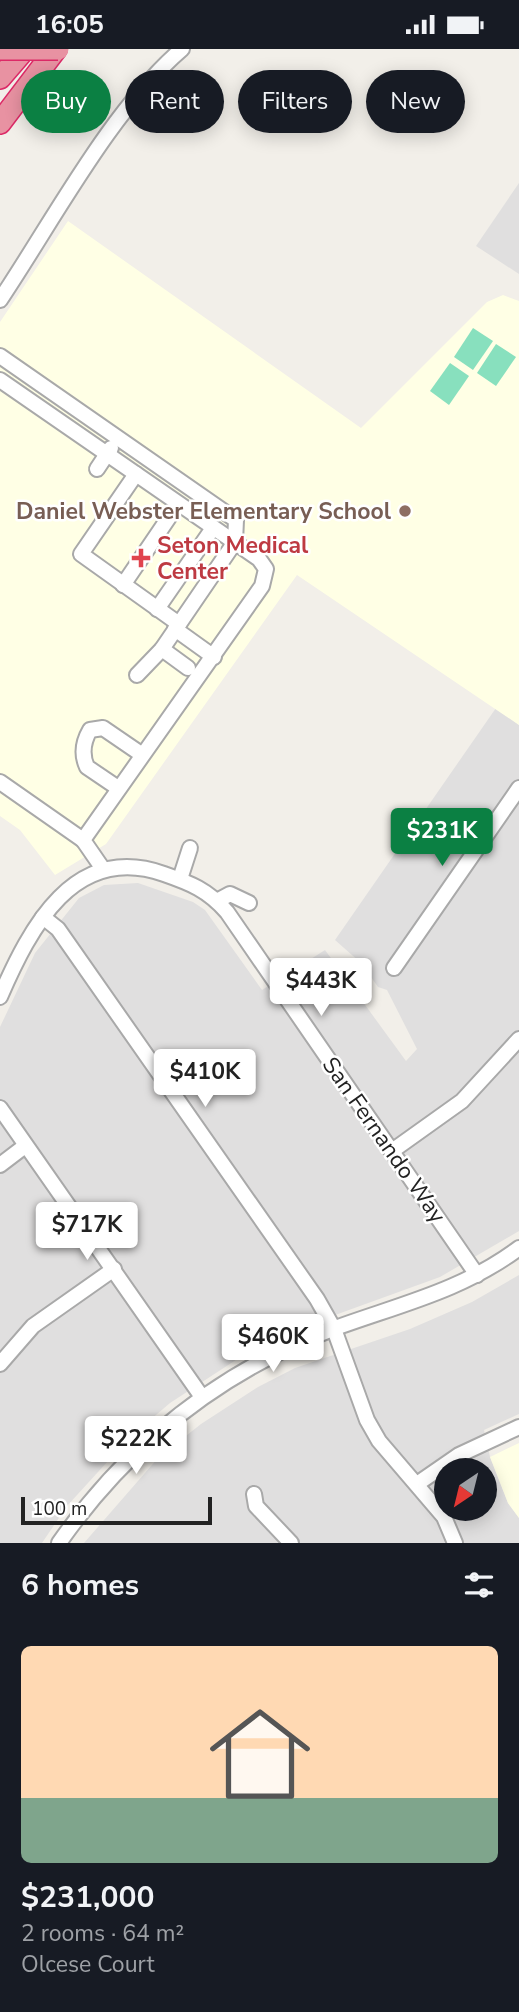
<!DOCTYPE html>
<html lang="en">
<head>
<meta charset="utf-8">
<style>
  body { margin:0; font-family:"Nunito Sans",sans-serif; background:#20242c; color:#f1f3f6; height:100vh; display:flex; flex-direction:column; font-size:26px; white-space:nowrap }
  * { box-sizing:border-box; margin:0 }
  p { font-size:23px; color:#9ea1a6 }
  .icon { flex:none; width:38px; height:38px; fill:none; stroke:currentColor; stroke-width:2; stroke-linecap:round; stroke-linejoin:round }
  .map { position:relative; height:1494px; overflow:hidden }
  .drawer { display:flex; flex-direction:column; background:#171b24; flex:1 }
  .drawer>* { flex:none }
  .hud { position:absolute; left:21px; top:21px; width:478px; height:63px; display:flex; gap:14px }
  .needle { width:46px; rotate:215deg }
  .buttons { position:absolute; left:434px; top:1409px; display:grid; gap:14px }
  .buttons a { display:grid; place-items:center; width:63px; height:63px; border-radius:50%; background:#171b24; box-shadow:0 4px 18px #0003; font-size:35px }
  .scale { position:absolute; left:21px; bottom:18px; width:191px; box-sizing:border-box; padding-left:7px; border:4px solid #222; border-top:0; font-size:19px; line-height:24px; white-space:nowrap; color:#222; -webkit-text-stroke:5px #fff; paint-order:stroke }
  .price { position:absolute; translate:-50% -60px; padding:0 16px; border-radius:7px; background:#fff; color:#222; font-size:23px; line-height:46px; filter:drop-shadow(0 2px 4px #0008) }
  .price::after { content:''; position:absolute; left:50%; top:42px; width:21px; height:16px; margin-left:-10px; background:inherit; clip-path:polygon(0 0,100% 0,50% 100%) }
  .price.on { background:#0b8043; color:#fff }
  ul { padding:0; list-style:none }
  li { display:grid; align-content:center; gap:14px; height:371px; padding:0 21px }
  li span { display:grid; place-items:center; height:217px; border-radius:10px; color:#555 }
  li>.icon { margin-inline-start:auto }
  span .icon { width:126px; height:126px; fill:#fffc; stroke-width:1 }
  li b { font-size:30px }
  h2 { display:flex; justify-content:space-between; align-items:center; height:84px; padding:0 21px; font-size:30px }
  .chip { padding:0 24px; border-radius:32px; background:#171b24; box-shadow:0 4px 18px #0003; font-size:24px; line-height:63px }
  .chip.on { background:#0b8043; color:#fff }
  .status { display:flex; justify-content:space-between; align-items:center; height:49px; padding:0 35px; background:#171b24; direction:ltr }
  .status svg { height:19px; fill:currentColor }
  .map>svg:first-child { display:block }
</style>
</head>
<body>
<div class="status"><b>16:05</b><svg viewBox="0 0 49 12"><path d="M0 12V9h3v3zM5 12V6h3v6zM10 12V3h3v9zM15 12V0h3v12zM26 1h20v11H26zM47 4h2v5h-2z"/></svg></div>
<div class="map">
<svg width="519" height="1494" viewBox="0 0 519 1494">
  <rect width="100%" height="100%" fill="#f2efe9"/>
  <g fill="#e0dfdf" fill-rule="evenodd">
    <path d="M519,134V225L476,197Z"/>
    <path d="M496,659L519,676V1182L440,1228L291,1282L242,1307L170,1354L129,1389L67,1457L42,1494H0V978L35,904L79,849L104,836L138,834L193,853L205,861L262,941L325,901L406,1012L417,1000L387,941L378,938L361,914L335,891Z"/>
    <path d="M519,1226V1365L484,1381L490,1408L508,1454L519,1469V1494H84L158,1409L201,1375L258,1338L295,1319L410,1280L472,1253ZM446,1421H485V1460H446Z"/>
  </g>
  <g fill="#ffffe5">
    <path d="M68,172L361,379L487,253L503,246L519,252V676L297,526L106,795L55,826L20,781L0,767V273Z"/>
    <path d="M519,1394V1469L508,1454L490,1408Z"/>
  </g>
  <g fill="#88e0be">
    <path d="M473,279L493,292L473,321L454,308Z"/>
    <path d="M496,295L516,308L496,337L477,324Z"/>
    <path d="M450,314L469,327L449,356L430,342Z"/>
  </g>
  <g fill="none" stroke-linecap="round" stroke-linejoin="round">
    <g stroke="#a9a9a9" stroke-width="18">
      <g id="minor">
        <path d="M0,251C53,172 111,61 182,0"/>
        <path d="M0,307L236,471L235,493L162,600L137,626"/>
        <path d="M0,331L259,510L266,520L262,537L83,791L103,820"/>
        <path d="M97,420L111,399"/>
        <path d="M136,425L81,505L179,575"/>
        <path d="M123,536L178,455"/>
        <path d="M157,560L213,479"/>
        <path d="M175,580L214,608"/>
        <path d="M162,600L188,619"/>
        <path d="M0,733L83,791"/>
        <path d="M118,739L87,718C81,705 83,693 90,681L103,679L141,705"/>
        <path d="M180,830L190,799"/>
        <path d="M217,852L230,845L249,854"/>
        <path d="M43,868L58,880L317,1250L334,1280L367,1371L379,1392L444,1468L455,1494"/>
        <path d="M394,919L519,739"/>
        <path d="M0,948C30,879 74,793 164,825C190,834 208,841 227,863L477,1226"/>
        <path d="M0,1059L202,1348"/>
        <path d="M392,1102L462,1052L519,990"/>
        <path d="M0,1116L25,1097"/>
        <path d="M0,1315L33,1277L114,1220"/>
        <path d="M417,1435L459,1406L519,1378"/>
        <path d="M254,1445L256,1457L291,1494"/>
        <path d="M59,1494C128,1396 218,1324 330,1281C397,1256 460,1243 519,1199"/>
      </g>
    </g>
    <g stroke="#dc2a67" stroke-width="24">
      <g id="highway">
        <path d="M0,29L25,0"/>
        <path d="M0,74L56,0"/>
      </g>
    </g>
    <use href="#minor" stroke="#fff" stroke-width="14"/>
    <use href="#highway" stroke="#e892a2" stroke-width="21"/>
    <g stroke="#dc2a67" stroke-width="24" stroke-linecap="butt">
      <path id="highway-bridge" d="M0,0H58"/>
    </g>
    <use href="#highway-bridge" stroke="#e892a2" stroke-width="21"/>
  </g>
  <circle fill="#8d6e63" stroke="#fff" stroke-width="2.5" cx="405" cy="462" r="7"/>
  <path fill="#e0444e" stroke="#fff" stroke-width="2.5" d="M137.5 498.5h7v7h7v7h-7v7h-7v-7h-7v-7h7z"/>
  <g text-anchor="middle" dominant-baseline="central" stroke-width="5" stroke-linejoin="round" paint-order="stroke">
    <g font-size="23" font-weight="bold" fill="#785e54" stroke="#fff" text-anchor="end">
      <text x="391" y="462">Daniel Webster Elementary School</text>
    </g>
    <g font-size="23" font-weight="bold" fill="#be3a42" stroke="#fff" text-anchor="start">
      <text x="157" y="496">Seton Medical<tspan x="157" dy="26">Center</tspan></text>
    </g>
    <g font-size="23" fill="#222" stroke="#fff">
      <text transform="translate(384 1091) rotate(55)">San Fernando Way</text>
    </g>
  </g>
</svg>
<div class="buttons">
<a><svg class="needle" viewBox="-14 -14 28 28"><path d="M0-13l5 13h-10z" fill="#e53935"/><path d="M0 13l5-13h-10z" fill="#9ea1a6"/></svg></a>
</div>
<div class="scale">100 m</div>
<b class="price on" style="left:442px;top:819px">$231K</b>
<b class="price" style="left:321px;top:969px">$443K</b>
<b class="price" style="left:205px;top:1060px">$410K</b>
<b class="price" style="left:87px;top:1213px">$717K</b>
<b class="price" style="left:273px;top:1325px">$460K</b>
<b class="price" style="left:136px;top:1427px">$222K</b>
<div class="hud">
<a class="chip on">Buy</a>
<a class="chip">Rent</a>
<a class="chip">Filters</a>
<a class="chip">New</a>
</div>
</div>
<section class="drawer">
<h2>6 homes<svg class="icon" aria-label="filters" viewBox="0 0 24 24"><path d="M4 7h16M4 17h16"/><circle cx="9" cy="7" r="2"/><circle cx="15" cy="17" r="2"/></svg></h2>
<ul>
<li><span style="background:linear-gradient(#ffd9b3 70%,#7fa58c 0)"><svg class="icon" aria-label="home" viewBox="0 0 24 24"><path d="M3 11l9-7 9 7M6 9v11h12V9"/></svg></span><div><b>$231,000</b><p>2 rooms · 64 m²</p><p>Olcese Court</p></div></li>
</ul>
</section>
</body>
</html>
